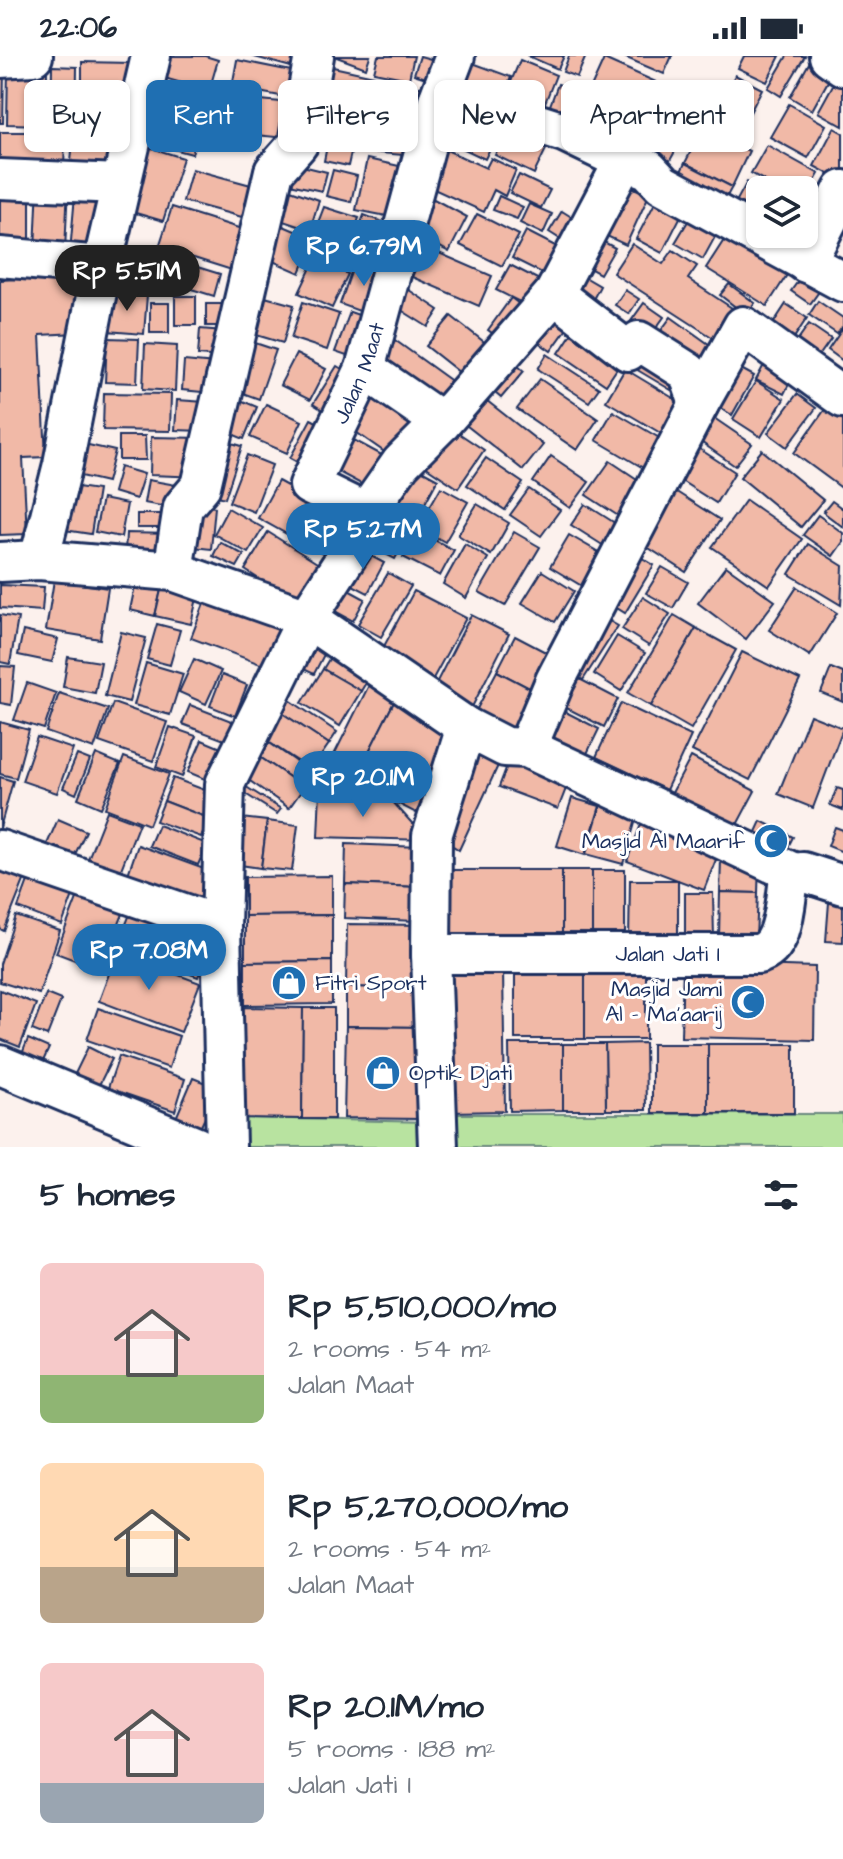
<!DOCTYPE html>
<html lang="en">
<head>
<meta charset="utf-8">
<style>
  body { margin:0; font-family:"Architects Daughter",sans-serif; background:#f2f2f3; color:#1f2937; height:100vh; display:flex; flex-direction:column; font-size:30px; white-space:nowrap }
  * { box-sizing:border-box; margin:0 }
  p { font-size:26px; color:#747a83 }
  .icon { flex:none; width:44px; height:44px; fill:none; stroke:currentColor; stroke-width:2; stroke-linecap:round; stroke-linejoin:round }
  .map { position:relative; height:1091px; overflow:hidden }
  .details { display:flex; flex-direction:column; background:#fff; flex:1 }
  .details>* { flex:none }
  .top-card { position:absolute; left:24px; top:24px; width:796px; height:72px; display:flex; gap:16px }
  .controls { position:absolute; left:746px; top:120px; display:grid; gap:16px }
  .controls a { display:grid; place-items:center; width:72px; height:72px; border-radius:12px; background:#fff; box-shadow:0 2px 6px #0004; font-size:40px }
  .price { position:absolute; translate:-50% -68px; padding:0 18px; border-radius:28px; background:#1f6fb2; color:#fff; font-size:26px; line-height:52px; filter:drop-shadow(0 2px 4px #0008) }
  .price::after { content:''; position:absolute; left:50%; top:48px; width:24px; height:18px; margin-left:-12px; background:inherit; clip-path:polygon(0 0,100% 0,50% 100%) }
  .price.on { background:#222; color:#fff }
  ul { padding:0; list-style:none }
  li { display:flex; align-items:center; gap:24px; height:200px; padding:0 40px }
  li span { display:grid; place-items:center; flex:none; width:224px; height:160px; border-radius:12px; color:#555 }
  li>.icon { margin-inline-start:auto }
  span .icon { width:96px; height:96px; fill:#fffc; stroke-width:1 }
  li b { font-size:34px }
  h2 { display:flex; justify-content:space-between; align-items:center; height:96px; padding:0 40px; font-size:34px }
  .chip { padding:0 28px; border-radius:12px; background:#fff; box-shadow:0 2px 6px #0004; font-size:28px; line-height:72px }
  .chip.on { background:#1f6fb2; color:#fff }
  .status { display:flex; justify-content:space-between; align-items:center; height:56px; padding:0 40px; background:#fff; direction:ltr }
  .status svg { height:22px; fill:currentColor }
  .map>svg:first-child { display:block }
</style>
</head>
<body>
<div class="status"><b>22:06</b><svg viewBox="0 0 49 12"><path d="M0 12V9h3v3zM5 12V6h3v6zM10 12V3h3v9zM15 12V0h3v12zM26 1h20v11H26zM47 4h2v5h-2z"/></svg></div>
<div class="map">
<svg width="843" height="1091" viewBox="0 0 843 1091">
  <rect width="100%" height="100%" fill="#fcf1ed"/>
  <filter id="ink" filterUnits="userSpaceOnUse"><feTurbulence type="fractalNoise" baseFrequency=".0125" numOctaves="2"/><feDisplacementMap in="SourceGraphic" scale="16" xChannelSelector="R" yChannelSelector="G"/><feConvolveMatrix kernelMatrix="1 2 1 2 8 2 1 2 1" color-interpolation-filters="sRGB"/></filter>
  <g filter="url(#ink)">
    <g fill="#b8e3a0" stroke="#6a897f" stroke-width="2">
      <path d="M442,1058H843V1091H443Z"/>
      <path d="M241,1062L431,1066L432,1091H241Z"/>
    </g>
    <g fill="#f1b9a7" stroke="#1b2f5e" stroke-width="2">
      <path d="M167,0H205L218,4L209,35L161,21Z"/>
      <path d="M251,0H306L302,14Z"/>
      <path d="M334,0H370L366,12Z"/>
      <path d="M378,0H414L409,23L374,16Z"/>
      <path d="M420,0L438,5L432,24L414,18Z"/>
      <path d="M528,0H564L558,13Z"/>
      <path d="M569,0H586L577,21L563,16Z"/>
      <path d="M622,0H672L664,18Z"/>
      <path d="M744,0H780L767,26L738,12Z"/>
      <path d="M787,0H805L781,40L768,32Z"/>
      <path d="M813,0L837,9L812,54L790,41Z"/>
      <path d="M459,2L511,21L500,50L447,31Z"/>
      <path d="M604,3L656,26L622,101L570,78Z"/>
      <path d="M237,4L306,18L302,44L232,31Z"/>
      <path d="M520,4L556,19L537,67L500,52Z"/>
      <path d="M82,6L131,7L130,46L82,45Z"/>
      <path d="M324,9L374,20L366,54L316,43Z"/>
      <path d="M52,10L77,11L76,73L51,72Z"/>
      <path d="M8,11L47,12L46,69L7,68Z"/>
      <path d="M0,13H4L3,67H0Z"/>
      <path d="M840,16L843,17V70L818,56Z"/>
      <path d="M735,19L762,33L739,78L712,64Z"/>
      <path d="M385,25L431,33L425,65L380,57Z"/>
      <path d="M151,27L207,42L198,76L142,61Z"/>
      <path d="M558,28L576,35L563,69L545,63Z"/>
      <path d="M663,32L699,52L667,110L631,91Z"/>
      <path d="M220,40L301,48L296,83L216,75Z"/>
      <path d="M82,45L130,46V72L81,71Z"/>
      <path d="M313,46L360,56L348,110L324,105L330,75L309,70Z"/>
      <path d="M789,48L826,69L808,102L770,81Z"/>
      <path d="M450,53L498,76L485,103L437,80Z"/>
      <path d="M142,61L198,76L192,98L136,83Z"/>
      <path d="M362,65L417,71L414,100L359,95Z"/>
      <path d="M510,66L550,85L534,118L495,99Z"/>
      <path d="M703,71L749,95L732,131L685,107Z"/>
      <path d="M834,72L843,77V114L838,123L814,110Z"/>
      <path d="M0,76H65L64,116H0Z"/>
      <path d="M73,81L121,84L117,124L70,120Z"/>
      <path d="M142,89L183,102L163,165L122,153Z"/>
      <path d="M767,89L819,118L804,144V134H781L751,117Z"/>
      <path d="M442,92L486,112L491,102L516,114L505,140L494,134L484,156L425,129Z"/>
      <path d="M367,103L413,113L402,163L356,154Z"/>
      <path d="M290,107L327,116L322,135L285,127Z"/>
      <path d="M685,107L732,131L719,155L673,132Z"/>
      <path d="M192,113L262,132L253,164L183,145Z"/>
      <path d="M333,114L357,120L351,146L326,140Z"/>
      <path d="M519,119L550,134L541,152L510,137Z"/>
      <rect x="0" y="125" width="30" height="59"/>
      <path d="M621,126L649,139L626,189L598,176Z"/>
      <path d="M747,126L761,134L760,171L731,155Z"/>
      <path d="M38,127L68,129L65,195L35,194Z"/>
      <path d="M76,128L105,131L98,199L70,196Z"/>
      <path d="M282,131L319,144L310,174L271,161Z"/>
      <path d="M659,139L685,152L662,197L636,183Z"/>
      <path d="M499,140L523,151L517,163L493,154Z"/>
      <path d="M430,141L467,161L449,196L412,176Z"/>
      <path d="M529,148L552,158L543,178L520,167Z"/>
      <path d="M172,151L248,175L235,215L159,191Z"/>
      <path d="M324,151L359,162L351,184L316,172Z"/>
      <path d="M562,155L581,167L568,188L549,176Z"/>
      <path d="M694,155L721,170L703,203L675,187Z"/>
      <path d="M477,158L519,179L502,210L460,189Z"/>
      <path d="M364,159L401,173L389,205L352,192Z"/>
      <path d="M274,166L314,183L300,217L259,199Z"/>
      <path d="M733,170L794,208L767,250L706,212Z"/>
      <path d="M526,175L565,195L552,222L512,202Z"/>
      <path d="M321,178L338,186L329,205L312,198Z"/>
      <path d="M591,179L615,192L600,218L576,205Z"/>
      <path d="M632,188L663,208L673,194L697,210L688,223L738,256L718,285L613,217Z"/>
      <path d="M425,191L492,220L479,250L412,221Z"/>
      <path d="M111,196L176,205L171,237L107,227Z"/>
      <path d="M315,203L348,218L332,252L299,237Z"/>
      <path d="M355,205L388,217L373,260L340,248Z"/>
      <path d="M181,206L220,218L214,240L175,228Z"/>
      <path d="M510,209L551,230L538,255L496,234Z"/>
      <path d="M809,210L828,223L810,248L791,235Z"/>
      <path d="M578,217L600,230L589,251L566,238Z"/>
      <path d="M74,220L77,277L40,279L46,401L23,402L27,478L0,479V224Z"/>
      <path d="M729,228L755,247L746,259L720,239Z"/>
      <path d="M409,234L439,254L428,271L398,252Z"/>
      <path d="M625,234L639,243L629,258L615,249Z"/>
      <path d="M109,237L147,239L144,278L107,275Z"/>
      <path d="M254,238L294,249L283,287L243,275Z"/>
      <rect x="175" y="240" width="21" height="29"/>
      <path d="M511,242L531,257L508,289L488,274Z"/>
      <path d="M818,245L843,262V270L837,278L809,259Z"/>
      <path d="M303,246L339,258L327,294L291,282Z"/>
      <rect x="150" y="247" width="19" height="30"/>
      <path d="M644,247L664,261L646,286L626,272Z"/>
      <rect x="206" y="248" width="22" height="22"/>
      <path d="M558,248L576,260L551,295L534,283Z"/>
      <path d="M786,248L807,262L790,288L769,274Z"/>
      <path d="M350,256L376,265L361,305L335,296Z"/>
      <path d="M451,260L493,293L469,324L426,290Z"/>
      <path d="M671,261L717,294L699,317L654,284Z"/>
      <path d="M580,265L628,296L606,329L559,297Z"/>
      <path d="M809,268L831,283L814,307L792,292Z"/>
      <path d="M843,272V305L828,294Z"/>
      <path d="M200,273L224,275L222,301L198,299Z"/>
      <path d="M107,282L139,283L137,327L105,326Z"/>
      <path d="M392,282L464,334L446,358L374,305Z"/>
      <path d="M243,283L276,294L259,343L226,331Z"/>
      <path d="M145,288L177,290L175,335L143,333Z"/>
      <path d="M641,289L683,315L671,334L629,309Z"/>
      <path d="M296,298L326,313L310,344L280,329Z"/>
      <path d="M547,298L599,332L589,346L538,313Z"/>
      <path d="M510,303L524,315L501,342L488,331Z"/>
      <path d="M184,305L215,308L212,337L182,334Z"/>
      <path d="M766,305L794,318L784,338L756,324Z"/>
      <path d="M730,307L754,320L732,359L709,345Z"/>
      <path d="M337,310L359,323L336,362L313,348Z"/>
      <path d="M625,313L688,351L669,382L606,345Z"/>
      <path d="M374,321L428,358L396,404L343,367Z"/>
      <path d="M540,323L598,363L577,394L517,353Z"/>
      <path d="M756,325L784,343L761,381L733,363Z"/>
      <path d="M104,337L171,338L170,375L103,374Z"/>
      <path d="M477,337L543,389L523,414L457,362Z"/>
      <path d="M797,338L816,352L787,391L768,377Z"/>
      <path d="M231,340L257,351L244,383L217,372Z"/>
      <path d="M177,344L205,346L204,375L175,374Z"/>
      <path d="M266,348L302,365L287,397L250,381Z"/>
      <path d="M826,352L843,364V433L794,397Z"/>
      <path d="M613,355L668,387L650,416L596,384Z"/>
      <path d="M714,362L752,388L735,410L698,384Z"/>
      <path d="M311,363L330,373L308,412L290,402Z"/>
      <path d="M448,370L484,394L458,432L422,408Z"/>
      <path d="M119,380H145L146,404H119Z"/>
      <path d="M151,381L203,382L202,421L150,419Z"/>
      <path d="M350,382L391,404L374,435L333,413Z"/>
      <path d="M221,384L242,390L225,442L204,436Z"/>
      <path d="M84,388L115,395L107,426L77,419Z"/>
      <path d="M695,390L735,416L716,447L675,421Z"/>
      <path d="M762,394L823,444L801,471L740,421Z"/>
      <path d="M247,399L272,409L254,456L229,446Z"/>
      <path d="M551,400L589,426L570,452L533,426Z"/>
      <path d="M486,402L523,427L505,454L467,429Z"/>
      <path d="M610,405L649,431L626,465L586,439Z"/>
      <path d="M410,408L438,423L395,503L366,488Z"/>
      <path d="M120,411L144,418L136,443L113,436Z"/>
      <path d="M148,424L182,430L178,453L144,447Z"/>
      <path d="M278,425L358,469L337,506L258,462Z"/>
      <path d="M71,430L98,434L91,478L64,474Z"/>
      <path d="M441,431L468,446L445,486L418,471Z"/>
      <path d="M529,433L560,454L541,480L510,459Z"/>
      <path d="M675,435L720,464L686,516L641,487Z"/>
      <path d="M102,443L127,448L121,481L95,476Z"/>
      <path d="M746,444L802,483L769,530L712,491Z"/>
      <path d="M832,445L843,453V471L823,456Z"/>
      <path d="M189,448L215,451L211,493L184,490Z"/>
      <path d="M477,448L509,467L491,499L458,479Z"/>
      <path d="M585,448L629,476L615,497L571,469Z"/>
      <path d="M228,452L263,472L248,497L214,478Z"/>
      <rect x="137" y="458" width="35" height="14"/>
      <path d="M818,459L843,477V486L833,500L803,479Z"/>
      <path d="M417,475L454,494L440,520L403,501Z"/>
      <path d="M268,476L325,512L301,550L245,514Z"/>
      <path d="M514,476L540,491L505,550L479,536Z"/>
      <path d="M126,477L171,478V499L125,497Z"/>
      <path d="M569,479L600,497L582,530L550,511Z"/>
      <path d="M220,486L244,499L237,511L213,500Z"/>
      <path d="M465,488L488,502L466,542L443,528Z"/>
      <path d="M808,488L843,510L841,549L789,518Z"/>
      <path d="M358,493L384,507L368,537L341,523Z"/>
      <path d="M632,496L654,509L625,557L604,544Z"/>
      <path d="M726,510L775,545L746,583L698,547Z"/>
      <path d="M662,511L688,526L673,552L646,537Z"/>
      <path d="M542,515L574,535L555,566L522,547Z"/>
      <path d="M138,516L164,521L155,560L130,554Z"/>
      <path d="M388,517L411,530L381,581L358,568Z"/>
      <path d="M164,521L200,529L191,568L155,560Z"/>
      <path d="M54,524L108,532L100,583L46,574Z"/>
      <path d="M0,529L44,531L42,555L0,552Z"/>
      <path d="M343,531L365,543L353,565L331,553Z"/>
      <path d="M797,531L837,557L810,600L769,574Z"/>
      <path d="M210,532L290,562L271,612L191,582Z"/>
      <path d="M414,535L466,562L429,630L377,603Z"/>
      <path d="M643,541L670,558L649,590L622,573Z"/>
      <path d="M597,558L618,570L583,624L563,612Z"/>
      <path d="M0,559L18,562L10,608L0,606Z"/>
      <path d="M471,559L509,578L468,659L430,639Z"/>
      <path d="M674,559L696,572L651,650L628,637Z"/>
      <path d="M157,568L180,574L170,609L147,603Z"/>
      <path d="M309,572L332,583L314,618L291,607Z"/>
      <path d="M696,572L736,594L691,673L651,650Z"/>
      <path d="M23,575L58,583L52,606L18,599Z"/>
      <path d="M121,576L146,582L129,646L105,640Z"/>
      <path d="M515,580L557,602L539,637L497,615Z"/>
      <path d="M617,580L645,597L621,635L594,618Z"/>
      <path d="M338,588L376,610L361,635L323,613Z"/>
      <path d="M742,596L800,624L750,724L692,695Z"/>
      <path d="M68,601L101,606L95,637L63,631Z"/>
      <path d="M194,603L221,615L206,648L179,636Z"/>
      <path d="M146,607L183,618L170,659L134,649Z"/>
      <path d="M0,610L15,611L11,649L0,647Z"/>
      <path d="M831,612L843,617V646L821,637Z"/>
      <path d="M323,613L361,635L340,670L302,647Z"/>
      <path d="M497,615L539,637L512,688L470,666Z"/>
      <path d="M564,615L618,643L604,671L549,643Z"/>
      <path d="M222,619L247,629L235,660L210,650Z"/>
      <path d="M27,627L56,637L44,673L14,664Z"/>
      <path d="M370,627L397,640L354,725L327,713Z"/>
      <path d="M59,637L108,653L94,693L46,676Z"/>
      <path d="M284,640L337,676L329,688L276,653Z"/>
      <path d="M397,640L459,672L416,757L354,725Z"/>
      <path d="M113,647L167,666L153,705L99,686Z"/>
      <path d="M621,647L691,680L666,734L596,701Z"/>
      <path d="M550,648L599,673L582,708L532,684Z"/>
      <path d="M190,649L234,666L227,685L182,668Z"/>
      <path d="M276,653L329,688L311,714L258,679Z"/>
      <path d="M810,659L843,672L813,752L778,738Z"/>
      <path d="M0,666L29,674L16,722L0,718Z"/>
      <path d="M170,671L196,680L182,721L156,711Z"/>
      <path d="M258,679L313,717L304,731L248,693Z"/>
      <path d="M37,681L73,693L57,737L22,725Z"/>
      <path d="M202,684L233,697L219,729L188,716Z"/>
      <path d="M469,686L502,701L459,794L439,780Z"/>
      <path d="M248,693L304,731L289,752L234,714Z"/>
      <path d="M513,694L572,717L558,753L499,731Z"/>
      <path d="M96,698L120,708L101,752L78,742Z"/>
      <path d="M77,699L90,704L76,738L63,732Z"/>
      <path d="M124,701L169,718L149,769L105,752Z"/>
      <path d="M691,701L755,735L730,782L666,748Z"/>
      <path d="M0,721L13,725L0,772Z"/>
      <path d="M173,722L218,739L208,762L164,745Z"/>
      <path d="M240,727L281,753L277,758L236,732Z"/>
      <path d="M837,732L843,734V754L830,749Z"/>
      <path d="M320,734L393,746L427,784L318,781Z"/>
      <path d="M604,739L640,750L623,808L586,798Z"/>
      <path d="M572,742L600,750L585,799L557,790Z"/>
      <path d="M164,745L208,762L201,781L156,765Z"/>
      <path d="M107,755L139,767L116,826L84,813Z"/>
      <path d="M645,758L722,788L704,834L627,805Z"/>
      <path d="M232,761L267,765L261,812L226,807Z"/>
      <path d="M58,763L86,775L71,807L44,795Z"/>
      <path d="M267,765L298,769L292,815L261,812Z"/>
      <path d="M761,765L793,781L781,805L750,789Z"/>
      <path d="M158,769L207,788L198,809L149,790Z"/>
      <path d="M835,771L843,774V796L828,790Z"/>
      <path d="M346,788L420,791L418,831L345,828Z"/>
      <path d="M138,789L215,817L201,854L125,827Z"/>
      <path d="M721,803L759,804L758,837L720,836Z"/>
      <path d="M0,807L27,817L4,875L0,873Z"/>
      <path d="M32,814L76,831L62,869L18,852Z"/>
      <rect x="446" y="814" width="116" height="74"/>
      <rect x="562" y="814" width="30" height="74"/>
      <rect x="592" y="814" width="33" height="74"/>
      <path d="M332,820V859L245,860V821Z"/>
      <path d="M630,824H678V886H629Z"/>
      <path d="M345,828L418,831L417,865L344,862Z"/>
      <path d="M81,832L126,850L101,914L56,897Z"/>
      <path d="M720,836L758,837L756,883L719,881Z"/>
      <path d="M685,837H713L714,883H685Z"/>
      <path d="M829,846L843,847V886L826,885Z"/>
      <path d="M132,853L212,884L198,921L117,891Z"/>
      <path d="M332,859V905L245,906V860Z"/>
      <path d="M16,860L60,875L39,938L0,926V908Z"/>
      <path d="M347,868L423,869V933L346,931Z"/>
      <path d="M117,896L200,927L181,976L99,945Z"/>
      <path d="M332,905V948L245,949V906Z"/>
      <path d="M683,907L815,911L814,984L681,981Z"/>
      <rect x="515" y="911" width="70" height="72"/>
      <rect x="585" y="911" width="61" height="72"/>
      <path d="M448,913H503L505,1055L450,1056Z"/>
      <path d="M346,931L423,933L422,971L346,970Z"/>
      <path d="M0,934L36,948L20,991L0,983Z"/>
      <path d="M46,938L61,944L47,980L32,974Z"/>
      <path d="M242,951L303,952L302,1063L241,1062Z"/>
      <path d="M98,952L179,980L169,1012L87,984Z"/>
      <path d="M303,952H334V1063H302Z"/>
      <path d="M346,970L422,971L421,1063L344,1062Z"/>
      <path d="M28,983L49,992L40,1012L20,1003Z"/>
      <path d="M645,987L646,1054H606L605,988Z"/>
      <path d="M509,988H563V1054L510,1055Z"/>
      <path d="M563,988H605L606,1054H563Z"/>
      <rect x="652" y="988" width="56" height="69"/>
      <rect x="708" y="988" width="86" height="69"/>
      <path d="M88,991L112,1003L95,1037L71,1026Z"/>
      <path d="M119,1000L185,1023L175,1055L108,1032Z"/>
      <path d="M193,1022L218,1032L194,1086L170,1076Z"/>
    </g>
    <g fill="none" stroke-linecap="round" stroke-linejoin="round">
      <g stroke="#1b2f5e" stroke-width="44">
        <g id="minor">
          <path d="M829,0L843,10"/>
          <path d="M0,2L33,0"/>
          <path d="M624,105L648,113L662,128L843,226"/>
          <path d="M0,123L120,128"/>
          <path d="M0,201L102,210"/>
          <path d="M806,207L843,134"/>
          <path d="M554,238L628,295L639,285L688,316L699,348"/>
          <path d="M365,313L442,366"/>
          <path d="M366,457L401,407L442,366L554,238L624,105L564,76L501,56L495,57L489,65L438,45"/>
          <path d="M39,504L63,408L102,210L151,0"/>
          <path d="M0,506L39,504L173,515L307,562L466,671"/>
          <path d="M173,515L183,451L201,430L274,115L298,88L314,0"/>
          <path d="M527,692L555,625L699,348L743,270L843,342"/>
          <path d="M0,794L221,870"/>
          <path d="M431,898L432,780L466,671L505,691L527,692L794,817"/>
          <path d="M0,1009L197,1091"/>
          <path id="s1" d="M226,1091L221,870L225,728L307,562L358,483L366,457L309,429L365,313L438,45L455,0"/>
          <path id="s2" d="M438,1091L431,898H758C785,892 785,846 789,823L794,817L803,816L843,829"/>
        </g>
      </g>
      <use href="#minor" stroke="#fff" stroke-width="38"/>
    </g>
  </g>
  <defs>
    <g id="mosque-disc" transform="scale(1.8)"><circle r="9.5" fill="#1f6fb2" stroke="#fff"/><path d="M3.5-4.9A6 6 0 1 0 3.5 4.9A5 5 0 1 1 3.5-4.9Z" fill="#fff"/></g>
    <g id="shop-disc" transform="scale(1.8)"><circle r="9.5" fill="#1f6fb2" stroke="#fff"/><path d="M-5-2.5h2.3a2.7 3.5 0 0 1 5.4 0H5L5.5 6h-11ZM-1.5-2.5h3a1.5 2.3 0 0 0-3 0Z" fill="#fff"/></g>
  </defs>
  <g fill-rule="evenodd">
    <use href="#mosque-disc" x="771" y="785"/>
    <use href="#shop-disc" x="289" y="927"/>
    <use href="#mosque-disc" x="748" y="946"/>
    <use href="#shop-disc" x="383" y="1017"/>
  </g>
  <g text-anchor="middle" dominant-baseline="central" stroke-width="6" stroke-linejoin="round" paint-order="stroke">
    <g font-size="22" fill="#1b2f5e" stroke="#fff">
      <text stroke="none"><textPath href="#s1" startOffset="856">Jalan Maat</textPath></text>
      <text stroke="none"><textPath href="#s2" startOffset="430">Jalan Jati I</textPath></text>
    </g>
    <g font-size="22" fill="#1b2f5e" stroke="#fff" text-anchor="end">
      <text x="745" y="785">Masjid Al Maarif</text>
      <text x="315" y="927" text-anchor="start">Fitri Sport</text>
      <text x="722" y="933">Masjid Jami<tspan x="722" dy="25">Al - Ma'aarij</tspan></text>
      <text x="409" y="1017" text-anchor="start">Optik Djati</text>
    </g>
  </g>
</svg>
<div class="controls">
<a><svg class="icon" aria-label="layers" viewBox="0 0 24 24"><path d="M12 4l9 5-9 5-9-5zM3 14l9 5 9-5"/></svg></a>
</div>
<b class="price" style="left:364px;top:232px">Rp 6.79M</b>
<b class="price on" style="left:127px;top:257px">Rp 5.51M</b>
<b class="price" style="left:363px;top:515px">Rp 5.27M</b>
<b class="price" style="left:363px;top:763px">Rp 20.1M</b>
<b class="price" style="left:149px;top:936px">Rp 7.08M</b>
<div class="top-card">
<a class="chip">Buy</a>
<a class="chip on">Rent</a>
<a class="chip">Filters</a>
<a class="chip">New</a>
<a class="chip">Apartment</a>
</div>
</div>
<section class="details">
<h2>5 homes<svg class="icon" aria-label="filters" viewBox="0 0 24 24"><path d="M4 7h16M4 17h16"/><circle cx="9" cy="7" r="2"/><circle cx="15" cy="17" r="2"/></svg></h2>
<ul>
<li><span style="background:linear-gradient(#f6c9c9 70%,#8fb573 0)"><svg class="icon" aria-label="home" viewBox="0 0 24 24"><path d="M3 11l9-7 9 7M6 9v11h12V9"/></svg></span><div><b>Rp 5,510,000/mo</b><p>2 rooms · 54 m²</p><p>Jalan Maat</p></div></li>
<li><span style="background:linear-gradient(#ffd9b3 65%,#b9a48a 0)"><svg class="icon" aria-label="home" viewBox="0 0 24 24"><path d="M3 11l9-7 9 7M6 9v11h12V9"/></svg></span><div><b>Rp 5,270,000/mo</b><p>2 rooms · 54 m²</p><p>Jalan Maat</p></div></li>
<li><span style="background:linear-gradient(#f6c9c9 75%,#9aa5b1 0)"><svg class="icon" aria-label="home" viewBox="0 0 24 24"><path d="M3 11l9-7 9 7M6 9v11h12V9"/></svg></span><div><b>Rp 20.1M/mo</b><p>5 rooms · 188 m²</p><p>Jalan Jati I</p></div></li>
</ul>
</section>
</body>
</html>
